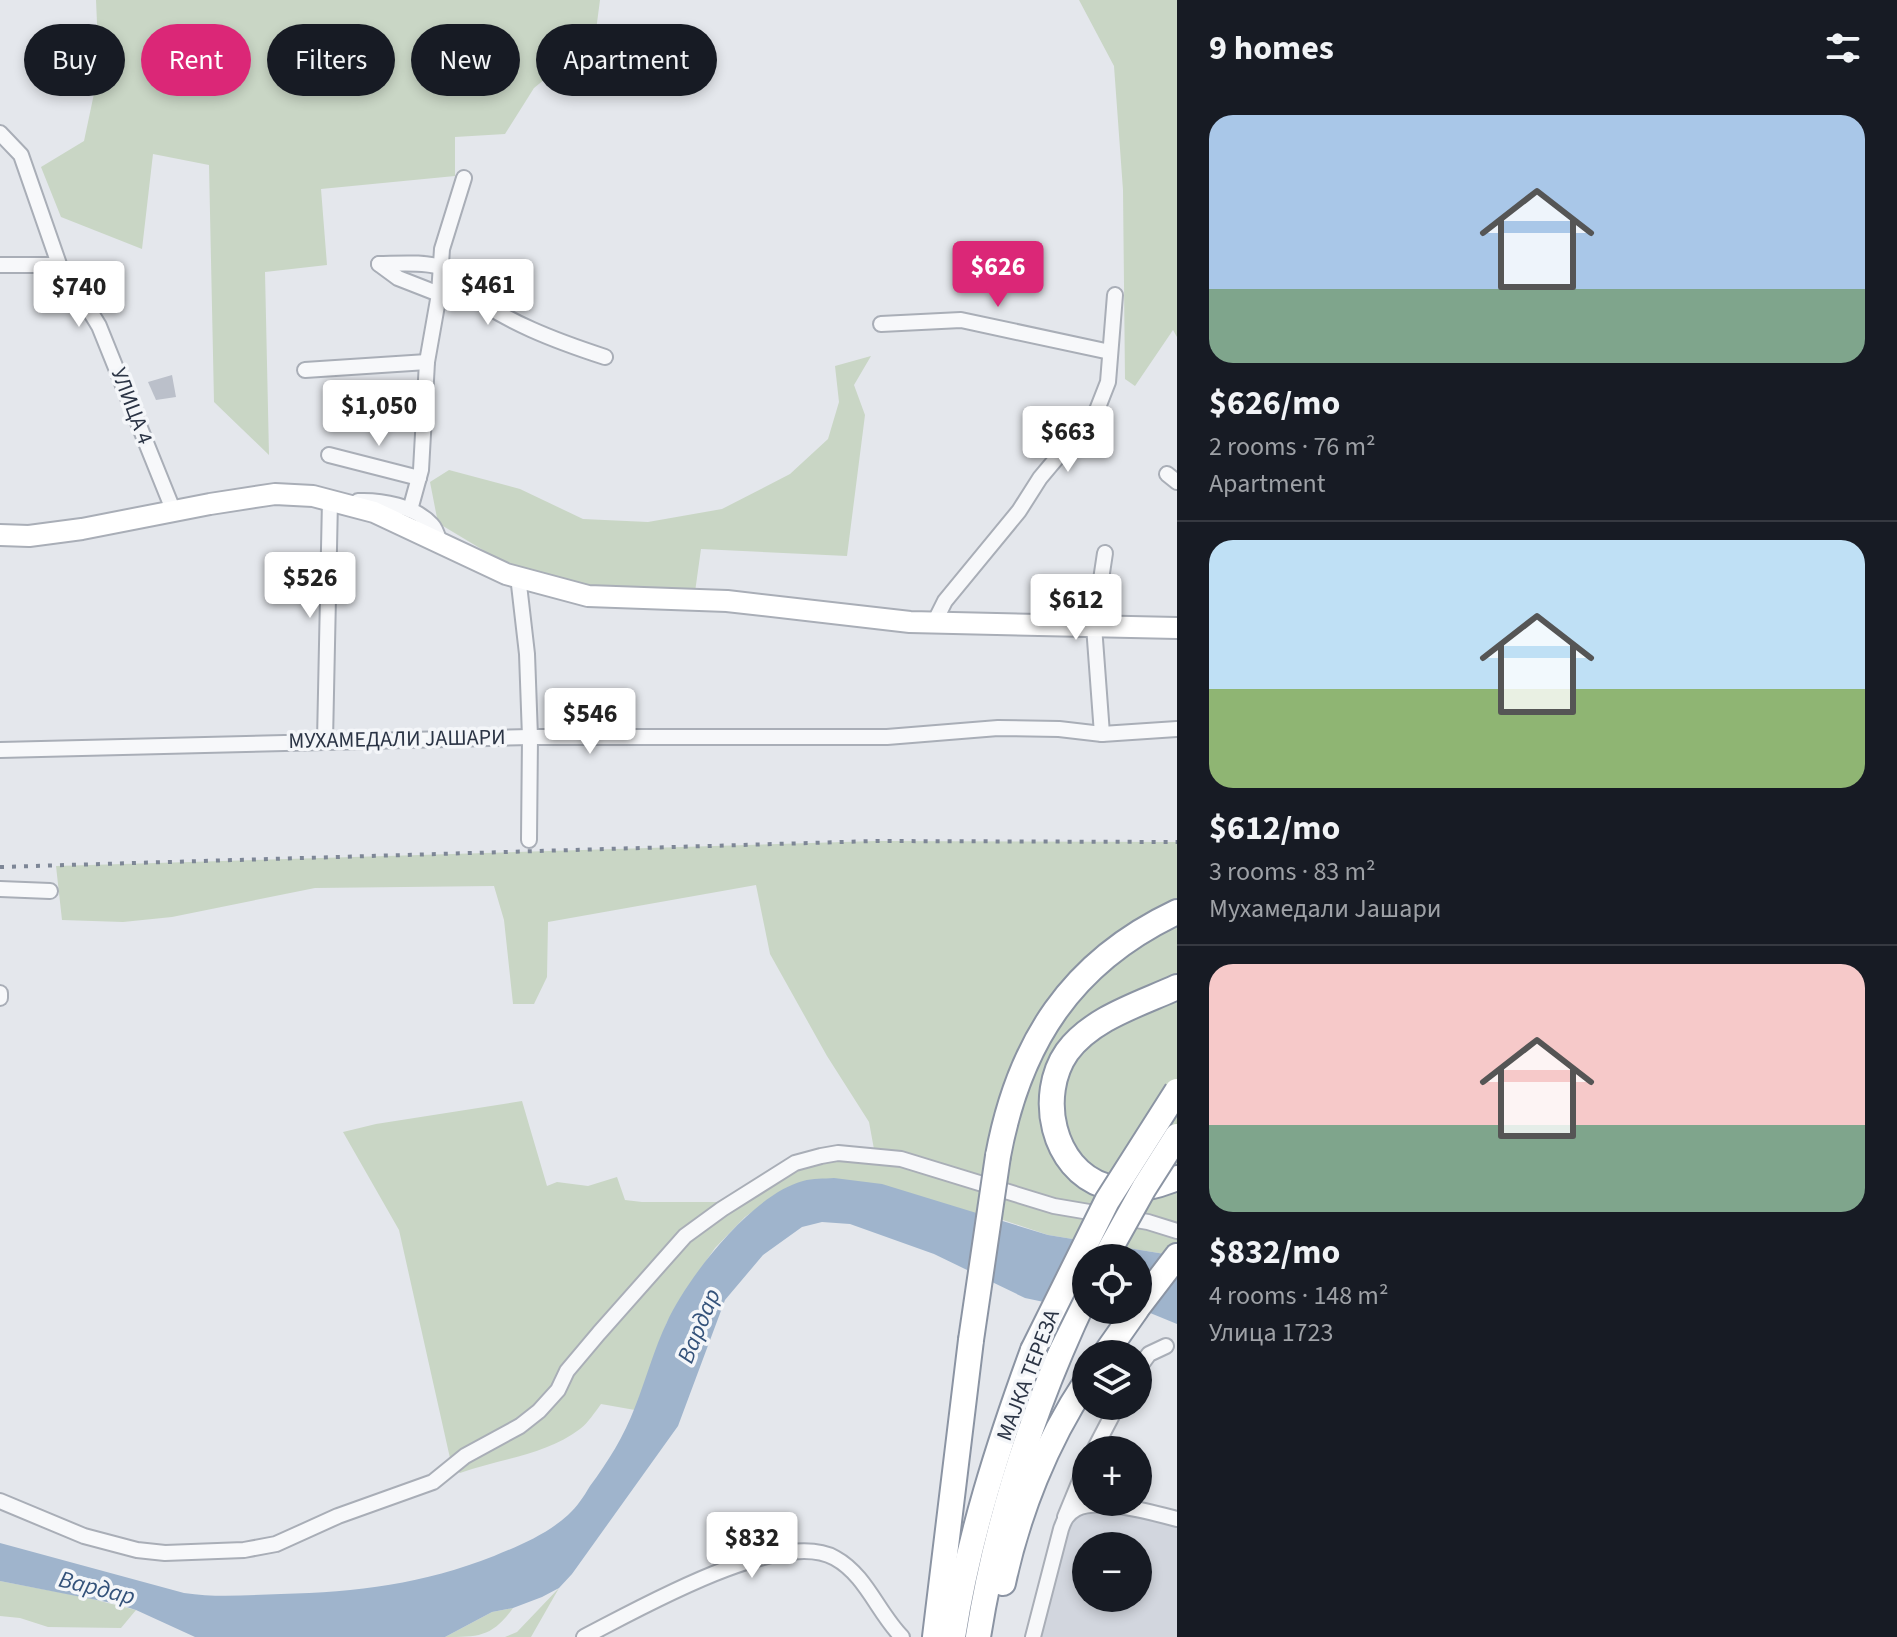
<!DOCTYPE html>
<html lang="en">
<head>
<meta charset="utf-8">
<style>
  body { margin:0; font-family:"Source Sans 3",sans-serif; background:#242831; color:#f1f3f6; height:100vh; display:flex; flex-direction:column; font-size:30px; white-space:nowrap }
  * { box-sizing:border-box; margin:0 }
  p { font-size:26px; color:#9ea1a6 }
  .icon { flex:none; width:44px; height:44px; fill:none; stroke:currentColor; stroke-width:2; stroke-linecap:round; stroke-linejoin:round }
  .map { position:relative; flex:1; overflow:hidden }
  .side { display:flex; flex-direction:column; background:#171b24; width:720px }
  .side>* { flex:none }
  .top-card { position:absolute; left:24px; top:24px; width:760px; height:72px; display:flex; gap:16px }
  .buttons { position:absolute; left:1072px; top:1244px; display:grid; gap:16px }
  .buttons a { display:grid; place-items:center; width:80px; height:80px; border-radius:50%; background:#171b24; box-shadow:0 4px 12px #0003; font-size:40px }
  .price { position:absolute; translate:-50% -68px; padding:0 18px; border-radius:8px; background:#fff; color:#222; font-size:26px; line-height:52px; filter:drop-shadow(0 2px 4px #0008) }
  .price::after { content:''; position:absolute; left:50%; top:48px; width:24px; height:18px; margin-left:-12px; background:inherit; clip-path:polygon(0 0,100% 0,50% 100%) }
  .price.selected { background:#db2777; color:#fff }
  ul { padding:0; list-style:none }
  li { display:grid; align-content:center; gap:16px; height:424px; padding:0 32px }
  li+li { border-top:2px solid #363941 }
  li span { display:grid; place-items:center; height:248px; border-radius:24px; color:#555 }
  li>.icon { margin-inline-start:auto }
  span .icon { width:144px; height:144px; fill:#fffc; stroke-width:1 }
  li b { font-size:34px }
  h2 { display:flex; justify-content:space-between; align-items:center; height:96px; padding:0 32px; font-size:34px }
  .tag { padding:0 28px; border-radius:36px; background:#171b24; box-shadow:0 4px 12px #0003; font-size:28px; line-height:72px }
  .tag.selected { background:#db2777; color:#fff }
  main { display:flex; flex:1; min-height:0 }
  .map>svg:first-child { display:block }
</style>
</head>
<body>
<main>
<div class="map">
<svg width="1177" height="1637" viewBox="0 0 1177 1637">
  <rect width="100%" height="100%" fill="#e4e7ec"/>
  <path fill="#d2d6de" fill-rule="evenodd" d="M1082,1506L1177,1519V1637H1034L1061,1529ZM1086,1546H1138V1598H1086Z"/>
  <g fill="#c9d6c5">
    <path d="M96,0H600L595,38L534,88L505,134L455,137V176L321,189L327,265L265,272L269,455L214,402L209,165L153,154L142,249L61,217L41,167L84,141L99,70Z"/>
    <path d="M1079,0H1177V337L1173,330L1135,386L1125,379L1123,190L1114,66Z"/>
    <path d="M871,356L854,385L865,415L847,556L701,549L695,592L581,587L508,565L438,523L430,482L449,470L520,489L583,519L648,522L722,509L790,474L828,439L839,402L835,366Z"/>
    <path d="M876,841L1177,842V1256L1048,1235L994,1217L780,1192L745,1217L715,1248L693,1280L667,1322L635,1410L601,1404C595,1412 588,1423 580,1429C546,1455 499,1459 460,1473L452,1467L399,1230L343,1132L376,1124L522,1101L547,1186L557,1182L588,1186L617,1177L625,1200L642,1202H733L821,1156L876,1160L869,1122L827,1056L770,954L756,885L548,922L547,977L534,1004H513L504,920L494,886L315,888L172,917L123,922L62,920L56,866Z"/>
    <path d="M0,1581L84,1597L136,1610L121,1628L48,1627L20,1618L0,1616Z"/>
    <path d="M559,1588L531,1637H505L517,1632Z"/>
    <path d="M513,1608C492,1637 479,1637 445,1637L492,1612Z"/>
  </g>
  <path fill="#9fb4cc" d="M834,1178L882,1184L1048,1235L1177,1256V1324L1138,1308V1258H1086V1307L1077,1309L1025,1298L934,1254L850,1224L822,1222L802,1227L763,1255L725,1300L678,1426L572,1574L559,1588L542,1597L513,1608L492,1612L445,1637H195L136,1610L117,1604L0,1581V1543L184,1593C217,1598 248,1595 281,1594C358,1592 423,1584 494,1556C521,1545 547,1534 568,1515C577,1507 584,1496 590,1486C608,1462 624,1436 635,1407C646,1379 654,1349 667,1322C688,1276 753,1194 803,1181C813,1178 824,1179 834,1178Z"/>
  <path fill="#bbc0ca" d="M172,375L176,397L156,400L148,382Z"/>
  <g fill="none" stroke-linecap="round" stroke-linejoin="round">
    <g stroke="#a9aeb7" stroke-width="18">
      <g id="minor">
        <path d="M0,133L21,155L61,270L82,298L99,326L174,512"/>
        <path d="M379,264C394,264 428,261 441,268C450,273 456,284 464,290C505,322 556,341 605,357"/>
        <path d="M379,264L398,278L439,294"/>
        <path d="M0,265H59"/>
        <path d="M881,324L961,320L1110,352"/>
        <path d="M305,370L427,362"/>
        <path d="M329,455L419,478"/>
        <path d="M1167,474L1177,482"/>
        <path d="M358,501C381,500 415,506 432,525C436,529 438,537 440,543"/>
        <path d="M410,510L421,470L427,362L439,294L442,249L464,178"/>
        <path d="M518,576L527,654L530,737L529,840"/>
        <path d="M934,623L945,601L1019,511L1040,478L1097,410L1108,382L1115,295"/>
        <path d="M1102,734L1094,626L1105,553"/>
        <path d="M325,741L330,500"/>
        <path d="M0,750L530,737H887L998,728L1059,729L1102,734L1177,729"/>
        <path d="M0,889L50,891"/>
        <path d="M0,993V998"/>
        <path d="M1138,1369L1149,1354L1166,1346"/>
        <path d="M1094,1450L1117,1406"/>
        <path d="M0,1501L84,1536L137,1550L165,1553L244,1550L276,1544L338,1516L433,1482L465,1456L520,1426L539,1411L558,1390L567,1371L599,1333L685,1236L722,1209L795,1163L821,1156L838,1153L901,1159L1054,1206L1148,1222L1177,1231"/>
        <path d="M1065,1517L1086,1466"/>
        <path d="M584,1637C637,1610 780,1527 835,1558C866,1575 878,1613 902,1637"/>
        <path d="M1033,1637L1061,1529C1064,1520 1067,1514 1076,1509C1098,1497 1154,1513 1177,1519"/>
      </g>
    </g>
    <g stroke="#a9aeb7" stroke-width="24">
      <path id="secondary" d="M0,535L29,536L82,529L210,504L275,494L313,496L374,512L506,574L588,596L727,601L910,622L1177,628"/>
    </g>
    <g stroke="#8b94a3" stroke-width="28">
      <g id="motorway">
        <path d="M1177,987C1140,1004 1092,1018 1067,1052C1037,1095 1052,1169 1105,1186C1129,1194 1155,1187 1177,1178"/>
        <path d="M998,1156C1019,1043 1071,962 1177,912"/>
        <path d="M1138,1307L1177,1256"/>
        <path d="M1105,1354L1136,1310"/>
        <path d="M1003,1583C1018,1513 1046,1442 1086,1382"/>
        <path d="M935,1637L971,1340"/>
        <path d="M953,1637C968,1539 999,1443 1033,1350"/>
        <path d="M978,1637C997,1517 1034,1405 1086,1296"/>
      </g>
    </g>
    <use href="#minor" stroke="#f7f8fa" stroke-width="14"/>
    <use href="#secondary" stroke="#fff" stroke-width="20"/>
    <use href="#motorway" stroke="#fff" stroke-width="24"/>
    <path stroke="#7d8696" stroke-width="4" stroke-dasharray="4 8" stroke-linecap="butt" d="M0,867L876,841L1177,842"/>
    <g stroke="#8b94a3" stroke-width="28" stroke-linecap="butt">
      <g id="motorway-bridge">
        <path d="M1105,1258L1144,1188L1177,1136"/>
        <path d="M971,1340L998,1156"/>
        <path d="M1033,1350L1107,1201L1177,1091"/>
      </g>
    </g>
    <use href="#motorway-bridge" stroke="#fff" stroke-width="24"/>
  </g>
  <g text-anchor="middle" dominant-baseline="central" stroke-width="7" stroke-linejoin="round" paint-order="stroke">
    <g font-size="22" fill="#2b3445" stroke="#f4f6f9">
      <text transform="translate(132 406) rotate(69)">УЛИЦА 4</text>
      <text transform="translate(397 739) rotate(-1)">МУХАМЕДАЛИ ЈАШАРИ</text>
      <text transform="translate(1028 1375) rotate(-69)">МАЈКА ТЕРЕЗА</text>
    </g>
    <g font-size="24" font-style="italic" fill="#34527a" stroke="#f4f6f9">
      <text transform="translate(699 1326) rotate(-68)">Вардар</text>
      <text transform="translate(97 1588) rotate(14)">Вардар</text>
    </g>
  </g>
</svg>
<div class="buttons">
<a><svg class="icon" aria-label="locate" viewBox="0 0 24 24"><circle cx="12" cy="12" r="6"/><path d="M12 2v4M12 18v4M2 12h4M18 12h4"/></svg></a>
<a><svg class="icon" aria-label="layers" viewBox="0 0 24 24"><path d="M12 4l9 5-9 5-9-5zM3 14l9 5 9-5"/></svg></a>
<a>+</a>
<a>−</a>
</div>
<b class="price selected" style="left:998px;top:309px">$626</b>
<b class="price" style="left:488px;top:327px">$461</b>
<b class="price" style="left:79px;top:329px">$740</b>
<b class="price" style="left:379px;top:448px">$1,050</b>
<b class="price" style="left:1068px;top:474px">$663</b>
<b class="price" style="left:310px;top:620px">$526</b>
<b class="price" style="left:1076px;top:642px">$612</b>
<b class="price" style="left:590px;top:756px">$546</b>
<b class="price" style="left:752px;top:1580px">$832</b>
<div class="top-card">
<a class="tag">Buy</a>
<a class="tag selected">Rent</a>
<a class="tag">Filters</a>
<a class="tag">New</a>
<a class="tag">Apartment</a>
</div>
</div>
<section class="side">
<h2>9 homes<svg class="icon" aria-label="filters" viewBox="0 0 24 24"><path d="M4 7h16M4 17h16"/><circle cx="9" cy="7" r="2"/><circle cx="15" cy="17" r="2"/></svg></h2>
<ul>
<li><span style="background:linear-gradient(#a9c7e8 70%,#7fa58c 0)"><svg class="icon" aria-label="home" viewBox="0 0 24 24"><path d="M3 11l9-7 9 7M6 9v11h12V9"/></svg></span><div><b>$626/mo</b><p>2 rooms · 76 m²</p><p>Apartment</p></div></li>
<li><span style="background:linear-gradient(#bfe0f5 60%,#8fb573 0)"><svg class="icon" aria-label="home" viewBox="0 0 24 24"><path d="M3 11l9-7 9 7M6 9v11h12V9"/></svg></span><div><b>$612/mo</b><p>3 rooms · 83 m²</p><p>Мухамедали Јашари</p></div></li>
<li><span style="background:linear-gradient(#f6c9c9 65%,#7fa58c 0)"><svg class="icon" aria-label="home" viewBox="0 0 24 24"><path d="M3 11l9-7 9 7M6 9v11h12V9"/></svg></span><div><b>$832/mo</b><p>4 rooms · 148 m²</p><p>Улица 1723</p></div></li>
</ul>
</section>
</main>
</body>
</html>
